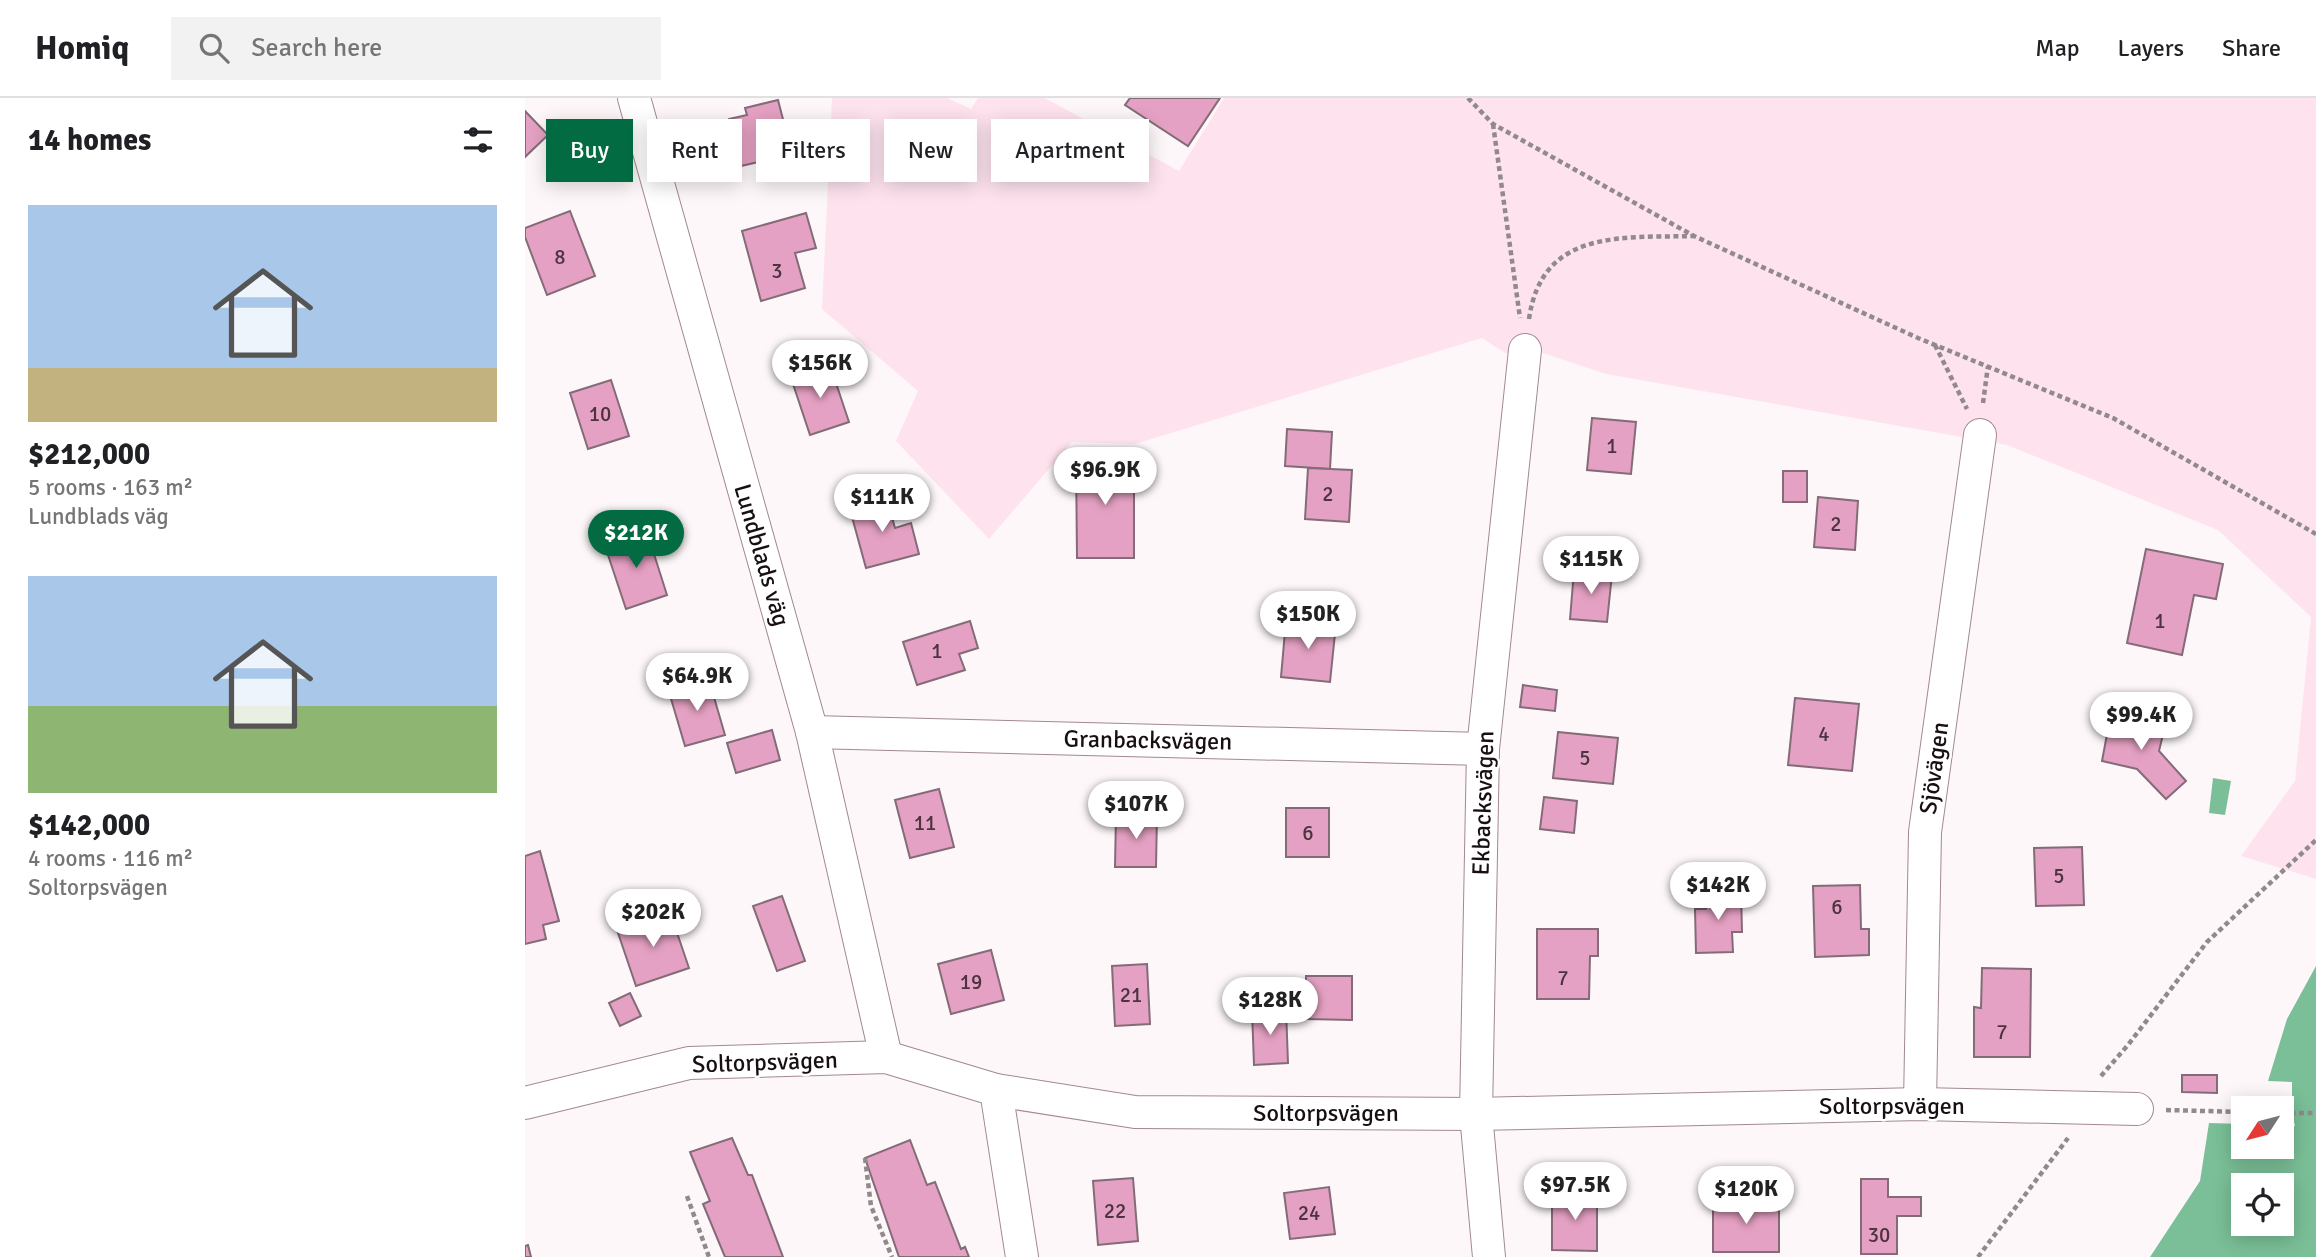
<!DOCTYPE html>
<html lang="en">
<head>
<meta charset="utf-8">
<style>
  body { margin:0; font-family:Signika,sans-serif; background:#f2f2f2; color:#202124; height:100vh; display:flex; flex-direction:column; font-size:26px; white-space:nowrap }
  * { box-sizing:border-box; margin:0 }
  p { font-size:23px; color:#757577 }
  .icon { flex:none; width:38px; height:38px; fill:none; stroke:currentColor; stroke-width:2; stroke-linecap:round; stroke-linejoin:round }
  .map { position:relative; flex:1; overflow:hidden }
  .drawer { display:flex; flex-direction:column; background:#fff; width:525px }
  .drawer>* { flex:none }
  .hud { position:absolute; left:21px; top:21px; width:665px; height:63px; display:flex; gap:14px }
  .needle { width:46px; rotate:234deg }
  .buttons { position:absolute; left:1706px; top:998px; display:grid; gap:14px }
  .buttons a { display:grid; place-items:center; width:63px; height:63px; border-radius:0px; background:#fff; box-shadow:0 4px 18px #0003; font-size:35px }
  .price { position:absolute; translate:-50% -60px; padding:0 16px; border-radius:24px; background:#fff; color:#222; font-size:23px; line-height:46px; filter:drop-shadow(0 2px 4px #0008) }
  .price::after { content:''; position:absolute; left:50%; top:42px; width:21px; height:16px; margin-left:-10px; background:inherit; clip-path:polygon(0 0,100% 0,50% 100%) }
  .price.selected { background:#036b41; color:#fff }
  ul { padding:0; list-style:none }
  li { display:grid; align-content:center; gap:14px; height:371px; padding:0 28px }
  li span { display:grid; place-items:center; height:217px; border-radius:0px; color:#555 }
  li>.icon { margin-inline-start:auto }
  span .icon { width:126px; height:126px; fill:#fffc; stroke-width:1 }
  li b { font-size:30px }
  h2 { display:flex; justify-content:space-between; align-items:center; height:84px; padding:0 28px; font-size:30px }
  .chip { padding:0 24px; border-radius:0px; background:#fff; box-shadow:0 4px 18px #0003; font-size:24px; line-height:63px }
  .chip.selected { background:#036b41; color:#fff }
  header { display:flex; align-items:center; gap:42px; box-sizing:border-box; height:98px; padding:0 35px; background:#fff; border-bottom:2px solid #e0e0e0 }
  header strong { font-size:33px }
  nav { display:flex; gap:38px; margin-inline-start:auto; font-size:24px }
  .search { width:490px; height:63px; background:#f2f2f2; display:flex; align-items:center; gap:18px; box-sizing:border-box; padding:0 24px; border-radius:0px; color:#757577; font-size:26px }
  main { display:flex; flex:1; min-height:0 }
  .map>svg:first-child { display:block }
</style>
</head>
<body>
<header>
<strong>Homiq</strong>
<div class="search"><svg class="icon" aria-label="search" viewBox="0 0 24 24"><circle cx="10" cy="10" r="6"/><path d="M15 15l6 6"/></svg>Search here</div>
<nav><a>Map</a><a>Layers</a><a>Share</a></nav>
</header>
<main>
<section class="drawer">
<h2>14 homes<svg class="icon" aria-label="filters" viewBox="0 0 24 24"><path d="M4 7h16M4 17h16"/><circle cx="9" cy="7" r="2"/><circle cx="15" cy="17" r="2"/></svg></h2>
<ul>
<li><span style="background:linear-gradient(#a9c7e8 75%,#c2b280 0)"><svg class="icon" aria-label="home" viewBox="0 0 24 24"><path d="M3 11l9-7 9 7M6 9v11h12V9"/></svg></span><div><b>$212,000</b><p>5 rooms · 163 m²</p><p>Lundblads väg</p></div></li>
<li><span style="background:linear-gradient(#a9c7e8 60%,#8fb573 0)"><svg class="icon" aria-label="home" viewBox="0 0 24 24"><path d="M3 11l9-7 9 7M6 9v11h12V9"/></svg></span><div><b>$142,000</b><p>4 rooms · 116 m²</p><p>Soltorpsvägen</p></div></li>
</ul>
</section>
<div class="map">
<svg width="1791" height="1159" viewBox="0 0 1791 1159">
  <rect width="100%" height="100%" fill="#fdf7f9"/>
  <path fill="#fee3ef" d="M307,0H422L446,11L453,0H520L654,73L699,0H1791V781L1716,758L1770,683L1786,519L1693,432L1482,347L1081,276L1015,254L980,255L957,240L610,346L547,344L464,441L371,343L393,293L297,211Z"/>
  <g fill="#7abf97" fill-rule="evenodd">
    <path d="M1688,680L1706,683L1700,717L1684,715Z"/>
    <path d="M1791,868V1159H1625L1675,1083L1684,1025L1718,1026V1048H1757V1028H1770L1767,1016V984L1743,983L1762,921ZM1718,1087H1757V1125H1718Z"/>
  </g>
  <g fill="#e5a1c3" stroke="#836b77" stroke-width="2">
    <path d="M605,0H695L663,48L600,7Z"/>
    <path d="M253,2L266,52L237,59L238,63L216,68L204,21L222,17L220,10Z"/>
    <path d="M0,13L23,37L0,59Z"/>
    <path d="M45,113L70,178L22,197L0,139V130Z"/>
    <path d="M281,115L291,150L270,155L280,190L236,203L217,133Z"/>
    <path d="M305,267L324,324L285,337L266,280Z"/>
    <path d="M86,282L104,338L63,351L45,295Z"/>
    <path d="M1067,320L1111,324L1106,376L1062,372Z"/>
    <path d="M762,331L807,334L805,371L760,368Z"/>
    <path d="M551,358H609V460H552Z"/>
    <path d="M783,370L827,372L824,424L780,421Z"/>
    <rect x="1258" y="373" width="24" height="31"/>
    <path d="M361,398L370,430L386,425L394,456L341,470L324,408Z"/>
    <path d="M1293,399L1333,403L1330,452L1289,449Z"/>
    <path d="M122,434L142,497L101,511L80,448Z"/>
    <path d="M1621,451L1698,466L1691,501L1669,497L1657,557L1602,545Z"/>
    <path d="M1049,473L1087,476L1082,524L1045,521Z"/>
    <path d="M761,522L811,526L805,584L756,579Z"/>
    <path d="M445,523L453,550L434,556L440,572L392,587L378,544Z"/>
    <path d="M184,582L200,637L160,648L144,594Z"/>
    <path d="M998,587L1032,592L1030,613L995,609Z"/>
    <path d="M1270,600L1334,606L1327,673L1263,667Z"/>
    <path d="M1586,615L1640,628L1634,653L1661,683L1641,701L1612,671L1577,663Z"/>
    <path d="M247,632L255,662L211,675L202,645Z"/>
    <path d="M1033,634L1093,640L1088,686L1028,680Z"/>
    <path d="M414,691L429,749L385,760L370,702Z"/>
    <path d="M1019,699L1052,703L1049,735L1015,731Z"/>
    <rect x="761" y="710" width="43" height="49"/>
    <path d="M591,717H632L631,769H590Z"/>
    <path d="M1557,749L1559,807L1511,808L1509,750Z"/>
    <path d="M15,753L34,823L18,827L21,841L0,846V758Z"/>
    <path d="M1335,787L1336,831H1344V857L1290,859L1288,788Z"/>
    <path d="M1216,793L1217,834H1207L1208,854L1171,855L1170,811H1181L1180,794Z"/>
    <path d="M257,798L280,863L252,873L228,808Z"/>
    <path d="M145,814L164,870L111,888L92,832Z"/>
    <path d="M1012,831H1073V858H1065L1064,901H1012Z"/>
    <path d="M466,852L479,902L426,916L413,866Z"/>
    <path d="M622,866L625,926L590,928L587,868Z"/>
    <path d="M1457,870L1506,871L1505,959H1449V909L1456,910Z"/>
    <path d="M781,878H827V922L781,921Z"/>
    <path d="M105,895L116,918L95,928L84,905Z"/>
    <path d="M761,911L763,965L729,967L727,913Z"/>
    <path d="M1657,977H1692V995L1657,994Z"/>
    <path d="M207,1040L223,1077H227L258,1159H200L178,1106L185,1103L165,1054Z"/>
    <path d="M385,1042L402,1087L410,1084L436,1151L440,1149L444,1159H374L340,1060Z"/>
    <path d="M608,1080L613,1143L573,1147L568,1083Z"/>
    <path d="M1336,1081H1363V1099H1396V1118H1372V1156H1336Z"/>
    <path d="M804,1089L810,1136L765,1141L759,1095Z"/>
    <path d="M1027,1096H1072V1153L1027,1152Z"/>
    <rect x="1188" y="1102" width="66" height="52"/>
    <path d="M3,1147L6,1159H0V1148Z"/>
  </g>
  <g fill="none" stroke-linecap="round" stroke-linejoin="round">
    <g stroke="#a18894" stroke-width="34">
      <g id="street">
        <path d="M109,0L287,634L361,959"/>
        <path d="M287,634L958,651"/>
        <path d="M471,992L497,1159"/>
        <path d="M0,1005L164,965L361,959L471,992L610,1014L951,1016L1395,1006L1612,1011"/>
        <path d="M1395,1006L1400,734L1455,337"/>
        <path d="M964,1159L951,1016L958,651L1000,252"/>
      </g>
    </g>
    <g stroke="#91898c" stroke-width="4.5" stroke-dasharray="5 3.5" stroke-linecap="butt">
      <path d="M943,0L968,26L1169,138L1393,240L1588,320L1791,436"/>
      <path d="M968,26L995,220"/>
      <path d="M1004,221C1017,130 1098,140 1169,138"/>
      <path d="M1410,247L1442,311"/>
      <path d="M1458,305L1463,268"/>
      <path d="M1576,978L1603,947L1682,844L1791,742"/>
      <path d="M1641,1012L1718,1014"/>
      <path d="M1757,1015H1791"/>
      <path d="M340,1060L346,1108L367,1159"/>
      <path d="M162,1098L184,1159"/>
      <path d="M1453,1159L1543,1040"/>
    </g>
    <use href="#street" stroke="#fff" stroke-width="32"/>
  </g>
  <g text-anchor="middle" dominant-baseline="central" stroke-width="5" stroke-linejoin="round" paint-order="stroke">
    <g font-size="21" fill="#4b343f">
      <text x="35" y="159">8</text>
      <text x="252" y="173">3</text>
      <text x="75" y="316">10</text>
      <text x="1087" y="348">1</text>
      <text x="803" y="396">2</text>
      <text x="1311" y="426">2</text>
      <text x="1635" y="523">1</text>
      <text x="412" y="553">1</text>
      <text x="1299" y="636">4</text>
      <text x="1060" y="660">5</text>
      <text x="400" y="725">11</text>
      <text x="783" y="735">6</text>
      <text x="1534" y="778">5</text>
      <text x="1312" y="809">6</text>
      <text x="1038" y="880">7</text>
      <text x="446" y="884">19</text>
      <text x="606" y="897">21</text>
      <text x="1477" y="934">7</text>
      <text x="590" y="1113">22</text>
      <text x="784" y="1115">24</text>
      <text x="1354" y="1137">30</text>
    </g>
    <g font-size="24" fill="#180f13" stroke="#fff">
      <text transform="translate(237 457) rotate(74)">Lundblads väg</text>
      <text transform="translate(623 642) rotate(1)">Granbacksvägen</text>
      <text transform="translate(1409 670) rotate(-82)">Sjövägen</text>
      <text transform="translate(958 705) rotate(-88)">Ekbacksvägen</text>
      <text transform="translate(240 964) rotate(-2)">Soltorpsvägen</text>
      <text x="1367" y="1008">Soltorpsvägen</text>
      <text x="801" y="1015">Soltorpsvägen</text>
    </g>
  </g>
</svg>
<div class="buttons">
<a><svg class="needle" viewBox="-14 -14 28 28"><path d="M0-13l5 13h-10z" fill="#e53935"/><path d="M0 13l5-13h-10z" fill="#757577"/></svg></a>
<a><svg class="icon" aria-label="locate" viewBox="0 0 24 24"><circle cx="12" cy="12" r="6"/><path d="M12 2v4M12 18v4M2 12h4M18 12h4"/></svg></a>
</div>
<b class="price" style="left:295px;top:302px">$156K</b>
<b class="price" style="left:580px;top:409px">$96.9K</b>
<b class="price" style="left:357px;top:436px">$111K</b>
<b class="price selected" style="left:111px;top:472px">$212K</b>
<b class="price" style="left:1066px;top:498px">$115K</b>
<b class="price" style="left:783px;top:553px">$150K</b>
<b class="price" style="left:172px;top:615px">$64.9K</b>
<b class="price" style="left:1616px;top:654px">$99.4K</b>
<b class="price" style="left:611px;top:743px">$107K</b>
<b class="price" style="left:1193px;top:824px">$142K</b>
<b class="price" style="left:128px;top:851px">$202K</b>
<b class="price" style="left:745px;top:939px">$128K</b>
<b class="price" style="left:1050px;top:1124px">$97.5K</b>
<b class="price" style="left:1221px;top:1128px">$120K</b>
<div class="hud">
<a class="chip selected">Buy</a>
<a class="chip">Rent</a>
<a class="chip">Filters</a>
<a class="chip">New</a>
<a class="chip">Apartment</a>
</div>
</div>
</main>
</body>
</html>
